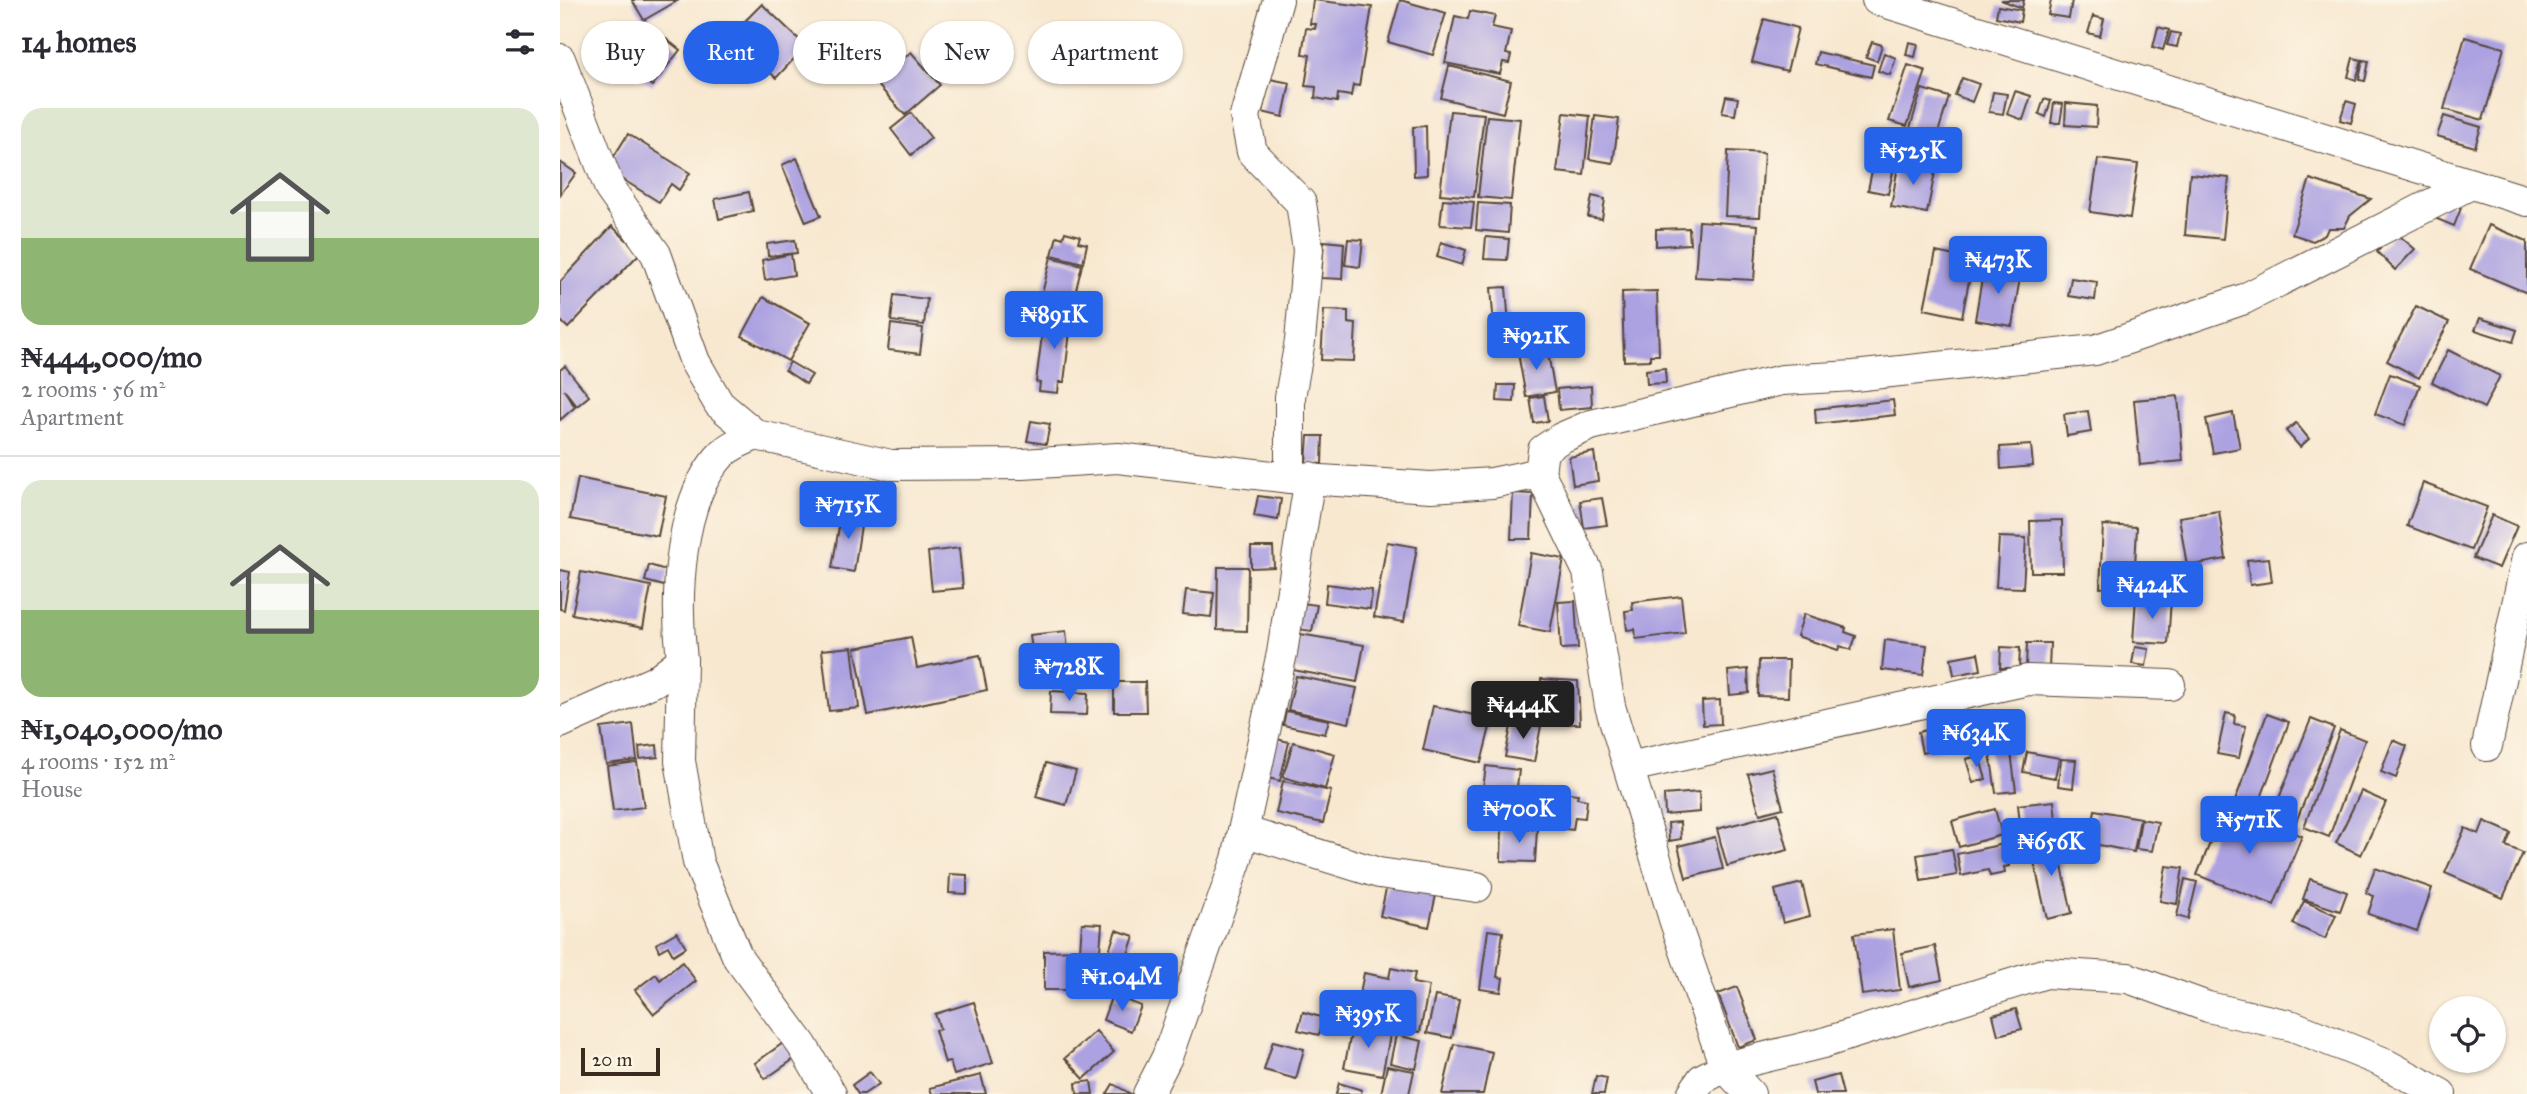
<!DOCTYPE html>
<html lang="en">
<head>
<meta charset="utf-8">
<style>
  body { margin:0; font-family:"IM FELL Great Primer",serif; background:#f2f2f3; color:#2b2b33; height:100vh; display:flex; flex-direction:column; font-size:26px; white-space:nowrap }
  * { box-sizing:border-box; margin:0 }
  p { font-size:23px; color:#7c7c81 }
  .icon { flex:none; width:38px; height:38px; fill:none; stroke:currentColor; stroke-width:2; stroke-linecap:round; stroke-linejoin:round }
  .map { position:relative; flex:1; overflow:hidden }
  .panel { display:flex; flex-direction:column; background:#fff; width:560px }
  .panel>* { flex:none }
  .banner { position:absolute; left:21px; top:21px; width:665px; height:63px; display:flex; gap:14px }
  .buttons { position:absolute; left:1869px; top:996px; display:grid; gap:14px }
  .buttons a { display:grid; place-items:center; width:77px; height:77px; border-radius:50%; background:#fff; box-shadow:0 2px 5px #0004; font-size:35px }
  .scale { position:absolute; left:21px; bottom:18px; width:79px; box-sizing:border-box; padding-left:7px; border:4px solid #3b2a1e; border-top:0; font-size:19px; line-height:24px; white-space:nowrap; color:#3b2a1e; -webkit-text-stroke:5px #fcf5e5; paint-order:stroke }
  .price { position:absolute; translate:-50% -60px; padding:0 16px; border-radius:7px; background:#2563eb; color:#fff; font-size:23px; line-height:46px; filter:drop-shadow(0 2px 4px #0008) }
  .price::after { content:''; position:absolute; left:50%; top:42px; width:21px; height:16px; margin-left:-10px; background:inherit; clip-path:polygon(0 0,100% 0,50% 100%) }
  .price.current { background:#222; color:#fff }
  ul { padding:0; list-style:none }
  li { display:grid; align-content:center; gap:14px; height:371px; padding:0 21px }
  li+li { border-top:2px solid #e1e1e2 }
  li span { display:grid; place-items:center; height:217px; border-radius:21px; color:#555 }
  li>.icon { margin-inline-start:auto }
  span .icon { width:126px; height:126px; fill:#fffc; stroke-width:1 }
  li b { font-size:30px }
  h2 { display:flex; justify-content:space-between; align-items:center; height:84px; padding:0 21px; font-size:30px }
  .tag { padding:0 24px; border-radius:32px; background:#fff; box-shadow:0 2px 5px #0004; font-size:24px; line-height:63px }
  .tag.current { background:#2563eb; color:#fff }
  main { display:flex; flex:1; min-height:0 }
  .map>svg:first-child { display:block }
</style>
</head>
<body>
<main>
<section class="panel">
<h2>14 homes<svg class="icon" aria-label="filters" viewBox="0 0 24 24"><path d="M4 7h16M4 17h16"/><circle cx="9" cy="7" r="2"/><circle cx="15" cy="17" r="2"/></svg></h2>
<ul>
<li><span style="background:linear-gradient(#dfe7d0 60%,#8fb573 0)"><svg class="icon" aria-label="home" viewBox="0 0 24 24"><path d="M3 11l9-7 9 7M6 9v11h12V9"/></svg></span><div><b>₦444,000/mo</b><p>2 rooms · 56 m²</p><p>Apartment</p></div></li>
<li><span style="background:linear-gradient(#dfe7d0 60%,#8fb573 0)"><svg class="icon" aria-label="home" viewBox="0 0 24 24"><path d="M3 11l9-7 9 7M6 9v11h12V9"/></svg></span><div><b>₦1,040,000/mo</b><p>4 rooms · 152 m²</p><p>House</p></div></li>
</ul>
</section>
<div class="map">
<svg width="1967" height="1094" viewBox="0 0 1967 1094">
  <rect width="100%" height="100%" fill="#fcf5e5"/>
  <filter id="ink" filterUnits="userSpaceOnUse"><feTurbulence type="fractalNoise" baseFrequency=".0143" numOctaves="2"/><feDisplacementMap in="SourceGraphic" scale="14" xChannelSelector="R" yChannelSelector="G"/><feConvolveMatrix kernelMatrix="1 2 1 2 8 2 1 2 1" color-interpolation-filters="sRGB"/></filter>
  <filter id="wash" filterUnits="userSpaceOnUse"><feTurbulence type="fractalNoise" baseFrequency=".00686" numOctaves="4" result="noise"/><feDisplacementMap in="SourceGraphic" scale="28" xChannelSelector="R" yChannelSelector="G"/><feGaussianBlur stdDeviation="1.57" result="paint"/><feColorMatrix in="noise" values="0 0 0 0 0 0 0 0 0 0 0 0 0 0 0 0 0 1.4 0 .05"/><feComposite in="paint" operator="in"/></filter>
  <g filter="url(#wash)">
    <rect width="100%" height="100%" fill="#f8e8d0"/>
    <g id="blocks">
      <g fill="#aca1e1">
        <path d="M72,0H119L84,20Z"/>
        <path d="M753,0L812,7L799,86L793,85L791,96L778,94L777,102L755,98L756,87L745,86L750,55L742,54L746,28L755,29L756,24H750Z"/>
        <path d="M840,0L886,13L873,55L828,42Z"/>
        <path d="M1441,0H1464L1462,8Z"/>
        <path d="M1491,0H1512L1509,18L1488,15Z"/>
        <path d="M202,4L246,46L216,78L171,35Z"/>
        <path d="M1438,6L1462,10L1460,22L1436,17Z"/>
        <path d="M910,11L935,16L932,27L951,31L946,54L951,55L949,63L943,62L940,74L885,63L895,16L908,19Z"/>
        <path d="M1533,16L1544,19L1540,36L1528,33Z"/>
        <path d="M1204,19L1238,28L1227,71L1192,62Z"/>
        <path d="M1598,27L1609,30L1603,50L1593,47Z"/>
        <path d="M96,31L120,50L92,86L68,68L73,61L65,55L78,36L87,43Z"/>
        <path d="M1611,32L1620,34L1617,47L1607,45Z"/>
        <path d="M1905,37L1944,48L1923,120L1884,109Z"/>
        <path d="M1312,42L1322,45L1317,61L1306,57Z"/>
        <path d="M1349,42L1358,44L1355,57L1346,55Z"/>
        <path d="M351,52L380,85L345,115L316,83Z"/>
        <path d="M1258,52L1314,65L1311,77L1255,64Z"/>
        <path d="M1324,53L1336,58L1330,75L1318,71Z"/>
        <path d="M1793,58L1802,60L1796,80L1788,77Z"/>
        <path d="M1803,60L1809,61L1805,81L1799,80Z"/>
        <path d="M1348,65L1366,71L1347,126L1329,121Z"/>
        <path d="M889,66L951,81L943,113L881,98Z"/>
        <path d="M1402,78L1419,84L1412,102L1395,95Z"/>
        <path d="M710,79L730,83L723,117L702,112Z"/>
        <path d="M1362,89L1389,97L1377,136L1350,128Z"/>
        <path d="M1455,91L1471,96L1463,120L1447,114Z"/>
        <path d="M1433,92L1447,94L1443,114L1429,112Z"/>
        <path d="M1166,96L1178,98L1175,115L1162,113Z"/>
        <path d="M1484,99L1491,101L1486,117L1479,114Z"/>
        <path d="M1786,101L1796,104L1791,123L1780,120Z"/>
        <path d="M1494,103L1503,104L1500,123H1491Z"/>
        <path d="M1506,103L1537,106L1536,127L1505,125Z"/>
        <path d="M890,111L924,114L914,197L880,194Z"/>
        <path d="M351,113L371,138L351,155L331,129Z"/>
        <path d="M1004,113L1030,116L1024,175L997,172Z"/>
        <path d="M927,116L960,119L951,200L918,197Z"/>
        <path d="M1035,116L1059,119L1053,163L1029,159Z"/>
        <path d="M1884,116L1921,127L1915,147L1877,136Z"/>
        <path d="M866,126L867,175L854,176L853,127Z"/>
        <path d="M68,134L130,173L119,190L111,184L99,202L46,169Z"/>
        <path d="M1318,141L1339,145L1328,194L1308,190Z"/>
        <path d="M1168,151L1204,153L1200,217L1165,216Z"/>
        <path d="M237,158L261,216L246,222L222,165Z"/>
        <path d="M1538,159L1578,164L1570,218L1530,212Z"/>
        <path d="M1339,160L1376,167L1367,213L1331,207Z"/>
        <path d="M0,162L16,173L0,195Z"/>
        <path d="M1630,174L1669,178L1663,239L1625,235Z"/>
        <path d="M1750,179L1811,199L1790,216L1784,228H1768L1765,235L1753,241L1732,234Z"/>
        <path d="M189,192L193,211L159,219L155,199Z"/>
        <path d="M1032,196L1045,199L1042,219L1028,217Z"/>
        <path d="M883,199L914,202L911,227L880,225Z"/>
        <path d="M1884,202L1901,208L1894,226L1877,219Z"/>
        <path d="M918,203L950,205L948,233L916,230Z"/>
        <path d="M1139,221L1198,225L1194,280L1135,277Z"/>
        <path d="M1929,225L1967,241V293L1910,269Z"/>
        <path d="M52,226L80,253L8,328L0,320V282Z"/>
        <path d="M1129,228L1130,244L1096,246V229Z"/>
        <path d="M505,232L520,236L518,242L527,244L523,263L492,255L497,236L503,238Z"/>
        <path d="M1835,232L1855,249L1835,270L1817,252Z"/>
        <path d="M926,237L949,239L947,260L924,259Z"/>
        <path d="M788,239L803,240L800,267L785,265Z"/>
        <path d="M235,240L237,253L208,256L207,244Z"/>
        <path d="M764,241L784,243L782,279L761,278Z"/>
        <path d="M881,242L906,250L902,265L877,257Z"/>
        <path d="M1376,252L1413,260L1402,317L1364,309Z"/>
        <path d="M231,254L234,275L205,280L202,260Z"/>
        <path d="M491,257L522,265L511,310L480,302Z"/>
        <path d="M1424,266L1461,271L1452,326L1415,320Z"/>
        <path d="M1511,278L1537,282L1535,300L1508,296Z"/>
        <path d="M946,287L950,339L935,341L931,288Z"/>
        <path d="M1097,291L1099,355H1090V360L1064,361L1062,292Z"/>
        <path d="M334,295L367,299L364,325L331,321Z"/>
        <path d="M203,297L250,323L228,361L182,336Z"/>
        <path d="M1856,306L1889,322L1859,378L1827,361Z"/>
        <path d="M764,310L788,311V323L796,324L794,361L761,360Z"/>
        <path d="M485,312L512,315L504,382H499L498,393L479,391L480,383L476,382Z"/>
        <path d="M1920,318L1957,330L1953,342L1915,330Z"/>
        <path d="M331,324L363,328L360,354L328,350Z"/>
        <path d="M987,348L995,392L966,397L958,353Z"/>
        <path d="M1888,350L1940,376L1924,408L1872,382Z"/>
        <path d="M230,362L252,375L246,384L225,370Z"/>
        <path d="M5,366L29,396L17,406L4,390L15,407L0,420V370Z"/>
        <path d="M1105,368L1106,383L1087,384L1086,370Z"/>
        <path d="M1830,374L1860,385L1845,425L1815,414Z"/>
        <path d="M938,385H955L954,402L937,401Z"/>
        <path d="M1031,386L1032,407L999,410L997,389Z"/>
        <path d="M984,396L988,421L974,423L970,398Z"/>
        <path d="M1618,396L1623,461L1580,465L1574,400Z"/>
        <path d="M1333,400L1335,415L1256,424L1255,409Z"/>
        <path d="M1528,411L1531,432L1507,436L1504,414Z"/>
        <path d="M1673,413L1680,448L1653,453L1646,419Z"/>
        <path d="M471,421L490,424L486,444L467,441Z"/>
        <path d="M1736,423L1749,439L1740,447L1726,431Z"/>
        <path d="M748,436H763L762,464L746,463Z"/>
        <path d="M1471,445L1473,466L1441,469L1440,447Z"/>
        <path d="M1034,452L1038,481L1013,485L1009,457Z"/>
        <path d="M18,478L106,496L98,536L10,519Z"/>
        <path d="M1863,483L1927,507L1911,550L1847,526Z"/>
        <path d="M953,493L973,494L971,539H951Z"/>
        <path d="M698,496L721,499L718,520L694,516Z"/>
        <path d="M1042,498L1047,525L1024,528L1020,501Z"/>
        <path d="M282,509L303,512L294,572L272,568Z"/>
        <path d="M1659,511L1666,559L1627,566L1619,517Z"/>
        <path d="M1932,515L1957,526L1939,568L1913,558Z"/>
        <path d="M1502,520L1503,572H1471L1470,521Z"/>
        <path d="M1543,525L1577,527L1574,585L1540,588Z"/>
        <path d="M1439,537L1466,538L1463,588L1436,587Z"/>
        <path d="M827,542L857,547L844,622L814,617Z"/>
        <path d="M691,547H713L714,567L691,568Z"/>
        <path d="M399,548L403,588L372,591L368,552Z"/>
        <path d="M971,553L1004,559L990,632L958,626Z"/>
        <path d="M1709,558L1712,582L1690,585L1687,560Z"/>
        <path d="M89,565L109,571L104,586L85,581Z"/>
        <path d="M658,567H688L687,631L657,630Z"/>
        <path d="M0,570L10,572L4,610L0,609Z"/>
        <path d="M21,572L91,586L83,628L12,614Z"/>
        <path d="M767,584L812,590L810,609L765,603Z"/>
        <path d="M626,590L654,593L651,617L623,614Z"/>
        <path d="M1121,596L1125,633L1076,639L1075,629L1067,630L1065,611L1073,610L1072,602Z"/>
        <path d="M1576,597L1611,599L1608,644L1573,642Z"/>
        <path d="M1015,601L1018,648L1001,649L998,602Z"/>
        <path d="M734,602L757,605L752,631L730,628Z"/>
        <path d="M1244,614L1286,628L1285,632L1296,636L1291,650L1280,646L1278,650L1237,636Z"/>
        <path d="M506,631L510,670L475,674L470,635Z"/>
        <path d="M740,634L804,645L797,682L733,670Z"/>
        <path d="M351,637L357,668L420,655L427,690L308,715L295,648Z"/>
        <path d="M1325,640L1367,645L1363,675L1322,670Z"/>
        <path d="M1467,643H1490L1489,669L1466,668Z"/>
        <path d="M292,647L299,708L269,711L262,650Z"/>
        <path d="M1441,647L1460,648L1459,668H1440Z"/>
        <path d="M1575,647L1589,649L1586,666L1572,664Z"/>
        <path d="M1418,653L1421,670L1394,675L1391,658Z"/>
        <path d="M1199,660H1229L1228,697L1198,696Z"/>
        <path d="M1188,669L1189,693L1170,695L1168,671Z"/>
        <path d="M736,676L797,688L789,723L728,710Z"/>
        <path d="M981,679L1018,681L1020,724L979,723Z"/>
        <path d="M554,682H585L586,712H554Z"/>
        <path d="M491,691L528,693L527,715L490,714Z"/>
        <path d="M1160,700L1161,724L1143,725L1142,701Z"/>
        <path d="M873,706L932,719L921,763L863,750Z"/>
        <path d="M726,711L769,720L765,734L723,725Z"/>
        <path d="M1666,713L1675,715L1674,724L1686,726L1679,758L1657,754Z"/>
        <path d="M1707,714L1729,722L1697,809L1675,801Z"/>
        <path d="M1751,719L1774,728L1736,822L1713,813Z"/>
        <path d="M952,721L981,726L974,762L945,757Z"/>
        <path d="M73,724L77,760L46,764L41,728Z"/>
        <path d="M1379,727L1383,748L1362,753L1358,732Z"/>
        <path d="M1448,729L1456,791L1436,793L1427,732Z"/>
        <path d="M1780,730L1805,740L1769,837L1744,827Z"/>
        <path d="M709,737L729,742L720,781L700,776Z"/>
        <path d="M1833,740L1847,746L1836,778L1821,772Z"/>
        <path d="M733,742L775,754L765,789L723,777Z"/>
        <path d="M97,745L98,757L80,759L79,747Z"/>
        <path d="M1467,752L1499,758L1495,778L1463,772Z"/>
        <path d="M1419,756L1426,779L1413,783L1406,759Z"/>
        <path d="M1501,759L1516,760L1513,788L1498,786Z"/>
        <path d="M77,762L84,807L53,811L47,766Z"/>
        <path d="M486,763L516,771L506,805L476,797Z"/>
        <path d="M926,766L959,770L957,787L1018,794L1017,798L1027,800L1025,818L1015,817L1013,830L919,819Z"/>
        <path d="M1212,768L1223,808L1200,814L1188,774Z"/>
        <path d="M723,781L771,791L763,823L716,813Z"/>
        <path d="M1801,791L1826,802L1801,855L1776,843Z"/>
        <path d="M1139,792L1140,812L1105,815L1104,795Z"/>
        <path d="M1494,801L1497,829L1461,833L1458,805Z"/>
        <path d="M1665,806L1742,836L1714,905L1637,875Z"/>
        <path d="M1435,809L1442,835L1399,847L1392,821Z"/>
        <path d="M1535,810L1580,818L1574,852L1529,843Z"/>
        <path d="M1218,813L1228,850L1167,866L1157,829Z"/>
        <path d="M1581,819L1598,822L1592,851L1576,849Z"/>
        <path d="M1924,821L1951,833L1946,846L1963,853L1943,898L1885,873L1905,828L1919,834Z"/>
        <path d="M1120,822L1121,839L1109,841L1108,823Z"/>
        <path d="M942,827L977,829L975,862L941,861Z"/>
        <path d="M1155,837L1163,869L1126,878L1118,846Z"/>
        <path d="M1496,838L1512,913L1487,919L1470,844Z"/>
        <path d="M1444,844L1449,866L1444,867L1445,873L1430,876L1428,870L1401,876L1397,854Z"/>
        <path d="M1392,849L1397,875L1361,881L1357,855Z"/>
        <path d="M1606,866L1623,868L1617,904L1600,901Z"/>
        <path d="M1815,868L1872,888L1857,931L1808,914L1814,896L1806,893Z"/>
        <path d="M390,874L407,875V894L389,893Z"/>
        <path d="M1625,879L1637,882L1628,919L1617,916Z"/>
        <path d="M1750,879L1787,892L1780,911L1743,899Z"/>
        <path d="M1242,883L1250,916L1223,923L1215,890Z"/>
        <path d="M827,885L876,895L869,927L820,916Z"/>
        <path d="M1744,901L1776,915L1765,939L1733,924Z"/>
        <path d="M522,923L542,924L540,951L520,950Z"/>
        <path d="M1333,929L1340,990L1302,995L1294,934Z"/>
        <path d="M556,930L574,936L566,960L548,954Z"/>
        <path d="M928,930L943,932L937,977L943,978L941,992L920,989Z"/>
        <path d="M117,932L126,947L113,955L108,946L99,951L96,944Z"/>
        <path d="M1375,946L1382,980L1349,987L1342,953Z"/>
        <path d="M520,950V990H484V951Z"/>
        <path d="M122,962L136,981L94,1014L75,990L96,974L100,980Z"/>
        <path d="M523,964H544L545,983H524Z"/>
        <path d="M831,968L855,973L853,983L869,986L860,1032L795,1019L804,973L829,978Z"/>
        <path d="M1177,987L1197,1040L1178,1047L1158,994Z"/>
        <path d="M552,995L581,1006L571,1031L543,1020Z"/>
        <path d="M875,996L899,1000L892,1038L867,1033Z"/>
        <path d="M414,1002L433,1063L394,1075L390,1062L385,1063L375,1030L380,1029L375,1014Z"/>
        <path d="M1456,1009L1462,1029L1438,1035L1433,1015Z"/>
        <path d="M743,1012L764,1018L759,1035L738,1030Z"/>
        <path d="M793,1024L831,1031L822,1075L784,1068Z"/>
        <path d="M536,1031L554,1052L524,1079L505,1058Z"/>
        <path d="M836,1035L862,1041L856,1069L830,1063Z"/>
        <path d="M226,1041L237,1057L205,1079L195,1063Z"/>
        <path d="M713,1041L744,1049L736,1079L704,1070Z"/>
        <path d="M894,1044L932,1052L923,1094H882Z"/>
        <path d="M827,1066L854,1071L849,1094H821Z"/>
        <path d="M310,1072L319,1084L304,1094H298L292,1085Z"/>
        <path d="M421,1075L426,1094H372L370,1088Z"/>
        <path d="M1278,1075L1283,1094H1255L1252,1082Z"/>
        <path d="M1036,1076L1047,1078L1044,1094H1032Z"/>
        <path d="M531,1081L533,1094H517L516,1083Z"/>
        <path d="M779,1083L802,1090L801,1094H776Z"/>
        <path d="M553,1084L571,1094H547Z"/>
      </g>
    </g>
  </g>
  <g filter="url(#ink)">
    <use href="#blocks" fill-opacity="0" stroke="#574639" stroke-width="2"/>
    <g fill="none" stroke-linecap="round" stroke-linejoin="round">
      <g stroke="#574639" stroke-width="32">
        <g id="minor">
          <path d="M718,0L685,116L692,152L741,203L748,250L740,341L730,397V478"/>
          <path d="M1317,0L1967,201"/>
          <path d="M0,59L50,189L96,254L135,362L159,404L196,435"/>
          <path d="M980,473L1028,572L1050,706L1114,919L1165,1067L1190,1094"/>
          <path d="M122,660L120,761L138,862L178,958L242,1045L271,1094"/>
          <path d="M0,723L95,681L122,660C115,601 117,499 163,453C171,445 185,440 196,435L331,465L463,464L558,458L730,478L871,487L932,483L980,473L983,450L1001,438L1031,425L1222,380L1294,376L1535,350L1684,299L1911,184"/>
          <path d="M1927,746L1967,557"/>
          <path d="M1069,767L1468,680L1610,685"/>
          <path d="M683,831L819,873L917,887"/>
          <path d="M588,1094L607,1057L677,859L722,653L750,477"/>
          <path d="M1132,1094L1142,1079L1165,1067L1263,1043L1486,973L1568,978L1648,1007L1733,1026L1820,1061L1881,1094"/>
        </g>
      </g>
      <use href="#minor" stroke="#fff" stroke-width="30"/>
    </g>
  </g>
</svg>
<div class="buttons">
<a><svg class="icon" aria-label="locate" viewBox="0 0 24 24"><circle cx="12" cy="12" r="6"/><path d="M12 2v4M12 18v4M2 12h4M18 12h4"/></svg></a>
</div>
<div class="scale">20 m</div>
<b class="price" style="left:1353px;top:187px">₦525K</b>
<b class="price" style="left:1438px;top:296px">₦473K</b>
<b class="price" style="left:494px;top:351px">₦891K</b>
<b class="price" style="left:976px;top:372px">₦921K</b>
<b class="price" style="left:288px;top:541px">₦715K</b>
<b class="price" style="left:1592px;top:621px">₦424K</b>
<b class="price" style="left:509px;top:703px">₦728K</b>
<b class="price current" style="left:963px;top:741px">₦444K</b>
<b class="price" style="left:1416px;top:769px">₦634K</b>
<b class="price" style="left:959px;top:845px">₦700K</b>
<b class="price" style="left:1689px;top:856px">₦571K</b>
<b class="price" style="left:1491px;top:878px">₦656K</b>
<b class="price" style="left:562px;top:1013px">₦1.04M</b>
<b class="price" style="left:808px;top:1050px">₦395K</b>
<div class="banner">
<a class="tag">Buy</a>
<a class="tag current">Rent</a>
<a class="tag">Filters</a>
<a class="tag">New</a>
<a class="tag">Apartment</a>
</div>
</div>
</main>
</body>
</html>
